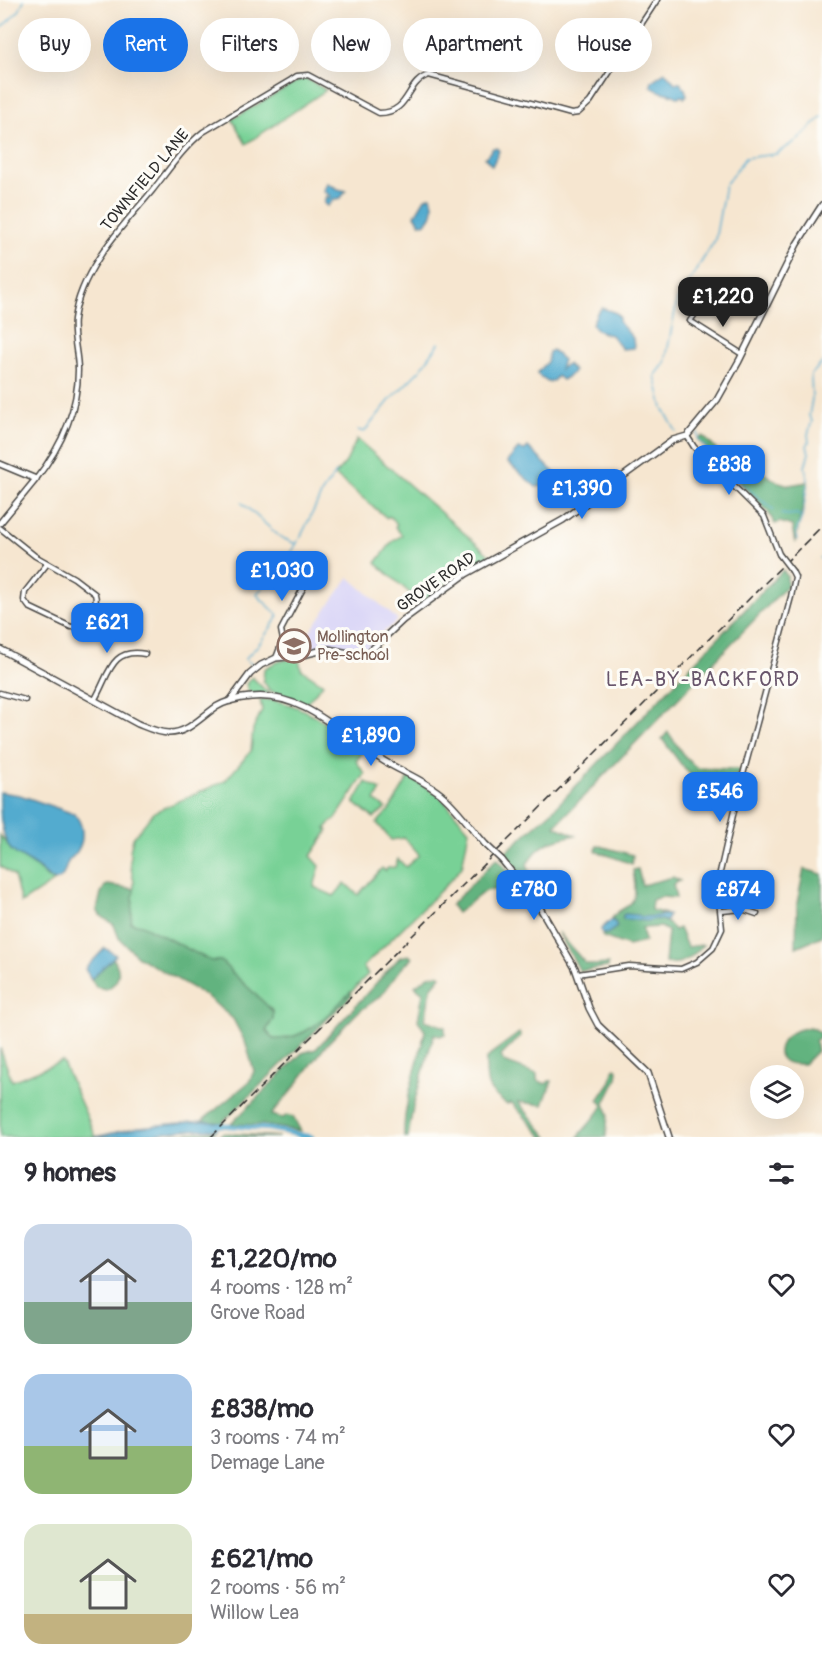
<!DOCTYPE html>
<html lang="en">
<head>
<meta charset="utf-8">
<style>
  body { margin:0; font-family:Pangolin,sans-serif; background:#f7f7f7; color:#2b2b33; height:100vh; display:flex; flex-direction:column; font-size:22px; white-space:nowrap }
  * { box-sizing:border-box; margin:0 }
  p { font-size:20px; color:#7c7c81 }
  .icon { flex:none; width:33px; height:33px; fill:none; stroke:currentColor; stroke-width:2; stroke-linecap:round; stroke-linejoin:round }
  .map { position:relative; height:1137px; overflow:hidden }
  .details { display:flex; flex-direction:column; background:#fff; flex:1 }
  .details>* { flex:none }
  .hud { position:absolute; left:18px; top:18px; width:786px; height:54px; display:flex; gap:12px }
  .buttons { position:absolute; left:750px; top:1065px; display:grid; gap:12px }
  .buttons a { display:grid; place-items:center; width:54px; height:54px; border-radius:50%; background:#fff; box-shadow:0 6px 24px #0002; font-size:30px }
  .price { position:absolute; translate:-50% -51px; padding:0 14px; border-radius:12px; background:#1a73e8; color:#fff; font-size:20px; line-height:39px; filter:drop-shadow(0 2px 3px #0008) }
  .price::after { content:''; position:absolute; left:50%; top:36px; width:18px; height:14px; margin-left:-9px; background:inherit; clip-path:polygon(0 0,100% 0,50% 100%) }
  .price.on { background:#222; color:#fff }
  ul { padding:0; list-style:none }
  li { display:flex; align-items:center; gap:18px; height:150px; padding:0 24px }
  li span { display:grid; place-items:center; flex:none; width:168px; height:120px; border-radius:18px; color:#555 }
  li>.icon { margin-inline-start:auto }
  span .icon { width:72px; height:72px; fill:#fffc; stroke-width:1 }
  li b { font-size:26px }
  h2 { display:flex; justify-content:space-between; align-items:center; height:72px; padding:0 24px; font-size:26px }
  .chip { padding:0 21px; border-radius:27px; background:#fff; box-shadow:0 6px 24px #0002; font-size:21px; line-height:54px }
  .chip.on { background:#1a73e8; color:#fff }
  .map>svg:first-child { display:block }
</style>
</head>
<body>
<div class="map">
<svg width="822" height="1137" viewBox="0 0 822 1137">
  <rect width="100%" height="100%" fill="#fdfcf7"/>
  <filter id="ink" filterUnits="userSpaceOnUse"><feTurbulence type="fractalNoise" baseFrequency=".0167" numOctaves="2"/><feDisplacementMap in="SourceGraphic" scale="12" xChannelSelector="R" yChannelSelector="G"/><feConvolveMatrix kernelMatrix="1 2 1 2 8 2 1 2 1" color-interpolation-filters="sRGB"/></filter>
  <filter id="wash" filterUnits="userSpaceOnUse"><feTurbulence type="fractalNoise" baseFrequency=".008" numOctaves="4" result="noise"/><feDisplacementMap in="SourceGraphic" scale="24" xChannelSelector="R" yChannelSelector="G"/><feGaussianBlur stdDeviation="1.35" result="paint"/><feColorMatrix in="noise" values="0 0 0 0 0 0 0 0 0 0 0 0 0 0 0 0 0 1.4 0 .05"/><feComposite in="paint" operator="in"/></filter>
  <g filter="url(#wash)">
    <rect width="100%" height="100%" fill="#f6e6d0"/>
    <path fill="#dad6f7" d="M349,577L398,620L374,640L365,651L356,653L328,645L306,652L281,654L280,653L289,635L309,633Z"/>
    <g fill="#78d196" stroke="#527e60" stroke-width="1.5">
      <path d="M301,79H307L326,90L246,144L232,119Z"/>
      <path d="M357,439L488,554L490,557L451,579L421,603L376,563L392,542L402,535L395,527L397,524L389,516L387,518L335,475L346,462Z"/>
      <path d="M299,659L301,669L323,684L304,706L269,690L263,680L264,669C276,661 285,659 299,659Z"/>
      <path d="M252,677L269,694H253L248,691L246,684Z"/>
      <path d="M260,699C299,700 335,727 363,752L356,761L365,774L335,820H333L326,828L328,831L311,856L320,866L314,887L334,896L345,883L358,895L382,868L385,871L388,868L395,867L398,859L406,867L419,855L404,838L391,840L377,823L390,809L409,777L439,795L469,830L462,867L445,886L363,967L368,974C343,1000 313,1041 273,1039L266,1030L273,1019V1012C257,994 237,979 221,961H211L131,923L134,882L130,864V851L133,838L154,812L225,781L251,751L253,729L262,710Z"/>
      <path d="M366,782L381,790L375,801L386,808L374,818L354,803Z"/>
      <path d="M0,835L11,850L34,865L48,878L55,881L21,903L14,876L0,866Z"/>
      <path d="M0,1048L12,1081L62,1061L96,1137H0Z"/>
    </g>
    <g fill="#62b37f" stroke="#466f55" stroke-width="1.5">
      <path d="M703,436L717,450L732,454L776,481L789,485L808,482L795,543L792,526L780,522L775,524L768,512L698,440Z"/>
      <path d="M783,570L787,576V586L555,826L575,835C552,840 540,843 527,864L541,905L501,856L552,811Z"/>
      <path d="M668,732L684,756L697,768L739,769L738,776L694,779L680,763L662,739Z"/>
      <path d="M597,845L633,855L632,864L596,851Z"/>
      <path d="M497,858L531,899L540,913L539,915H535L523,900H518L502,889L485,891L457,913L451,905Z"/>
      <path d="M638,869L642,885L673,877L680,881L673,884L676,898L660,897L652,900L651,910L666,914H659L658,917L623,919C635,921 659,916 667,923C670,925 672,928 674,930L679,928L687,947L703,945C692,957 683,966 665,963L668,931L661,927L642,928L645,942L628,946L603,937L602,934H607L617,927L615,922L611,920C616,912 619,911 626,907C640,899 634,882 633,870Z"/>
      <path d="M804,869L822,874V936L796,947L797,903Z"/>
      <path d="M108,885L134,889L131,923L142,925L211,961H221C237,979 257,994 273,1012V1019L266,1031L273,1039C306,1041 329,1014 350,992L352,995L222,1123L202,1121L249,1082L254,1071L246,1044L233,1019L205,995L138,957L119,938L114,925L100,915L97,910L101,893L105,886Z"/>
      <path d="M558,932L585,963L593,965L608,964V967L580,971Z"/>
      <path d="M409,955L412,958L401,969L381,996L357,1013L327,1044L293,1089L271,1115L283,1118L287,1115L293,1117L301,1131L263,1125L231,1124L302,1053L316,1049L400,957Z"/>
      <path d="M113,958C122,971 120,983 106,989L96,987L91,979Z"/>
      <path d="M438,974L441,976L431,988L425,1020L445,1027V1034L440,1036L434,1034L413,1107L408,1137H404C403,1101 418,1066 425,1031L418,1020L423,993L415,986L429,976Z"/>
      <path d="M809,1027L815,1029L822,1035L815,1041L817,1051L804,1064C798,1064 790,1065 784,1061C773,1053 782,1039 791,1033C796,1030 803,1029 809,1027Z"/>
      <path d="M519,1033L521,1036L501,1056L504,1062L537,1074V1080L546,1084L549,1081H552L543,1105L518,1102L548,1137H543L512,1103L506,1104C485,1089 486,1085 486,1060L492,1053Z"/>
      <path d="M615,1068L618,1070L617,1079L605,1103L608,1114L606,1137H578C586,1126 597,1117 603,1105L598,1100L611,1081L613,1070Z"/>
      <path d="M216,1131L209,1137H141Z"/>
      <path d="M222,1133L279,1137H218Z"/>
    </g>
    <g fill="#52abcf" stroke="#3e6b7d" stroke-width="1.5">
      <path d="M665,72L675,83H680L685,89L687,95L684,98L683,96L677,97C668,91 658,94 651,86L652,81Z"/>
      <path d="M493,148H497L499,151L492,166L485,158Z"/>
      <path d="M327,183L338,189L346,191L340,199H334L328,206L324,203L326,196L330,198L331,196L323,191Z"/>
      <path d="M431,196C435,207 433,217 424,224L420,223L415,215L425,198Z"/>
      <path d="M602,308L616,313L619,317V322L633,338L634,348L622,349L611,335C603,334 596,331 592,324L597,313Z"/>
      <path d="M552,350L563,360L560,369L567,364L574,371L569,376L562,380L557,376L553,381L549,382L539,376L537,373L547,362L549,352Z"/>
      <path d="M528,447L559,477L558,488L553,489L545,486L536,487L507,462L518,449L525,450Z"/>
      <path d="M0,792L20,795L74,814C83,822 85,839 78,850C76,855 71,857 68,862C64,870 65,878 55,881C46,877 41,869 32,864C26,859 18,856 12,851C0,837 0,812 0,792Z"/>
      <path d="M625,914L638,915L642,917L669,915L666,921L656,919L647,921L623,919V915Z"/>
      <path d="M611,920L615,922L617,927L607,934L602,933L601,929Z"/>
      <path d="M105,948L116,955L91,979L85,969Z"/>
      <path d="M202,1121L222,1123L217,1129L183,1130L129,1137H95L139,1127Z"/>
    </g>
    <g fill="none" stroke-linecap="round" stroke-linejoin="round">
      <g stroke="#52abcf" stroke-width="1.5">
        <path d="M0,29L19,11L24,0"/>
        <path d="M358,430L364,432L390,400L421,369L439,343"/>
        <path d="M676,431L663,408L655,376L665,363L677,301L715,240L725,185L745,158L776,154L799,139L822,117"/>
        <path d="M698,433V440L754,494L774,510"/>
        <path d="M242,503L280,537L296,544"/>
        <path d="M781,514L788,515L797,514L800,516"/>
        <path d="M300,538L324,489L336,473"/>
        <path d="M797,540L796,533L803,514L808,480L805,467L809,453L807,446L809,442L808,434L812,421L809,416L812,399L811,375L822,363"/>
        <path d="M820,558H822"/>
        <path d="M272,579L289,557L298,541"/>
        <path d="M253,665L245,659L259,644L278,617L277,614L258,596L257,593L268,583"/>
      </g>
      <path stroke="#52abcf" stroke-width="4.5" d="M214,1125L269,1129L312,1137"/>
    </g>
  </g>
  <g filter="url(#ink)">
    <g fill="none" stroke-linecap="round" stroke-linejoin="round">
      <g stroke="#494744" stroke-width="7">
        <g id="street">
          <path d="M695,314L690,321L742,354"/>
          <path d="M687,436L694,447L764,516L779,554"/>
          <path d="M36,479C61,447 78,411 78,370C78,353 72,336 74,319C81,269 121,228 152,191C168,171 182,149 203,132L291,80L297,76L308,75L379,113C411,113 405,82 429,75L571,114L578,113L590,102L657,0"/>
          <path d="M0,528L35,556L74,578L95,594C99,606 88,618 80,626L71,627L29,607L24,600L25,592L47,564"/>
          <path d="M276,658L283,640L281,630L319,558"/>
          <path d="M0,693L25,700"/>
          <path d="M95,699C109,675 111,647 145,654"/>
          <path d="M722,911L742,909L757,914"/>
          <path d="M578,974L629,966L681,969L697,962L713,948L722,929L718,891L720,872L738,793L791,597L795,577L792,571"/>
        </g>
      </g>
      <g stroke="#494744" stroke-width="8">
        <g id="secondary">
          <path d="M0,464L36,479L0,523"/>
          <path d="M0,649L138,724C148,728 158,733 169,733C188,733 201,717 216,707C226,701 239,698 251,697C303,691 343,736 384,761C402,772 428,782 443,796C459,810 471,828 485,844"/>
          <path d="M230,701L250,674L261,665L276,658L298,656L328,649L359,655L368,653L403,620L466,574L563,520L673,440L687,436L717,400L739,361L797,244L822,205"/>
          <path d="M502,860L540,908L575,968L589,1008L598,1025L648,1073L669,1137"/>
        </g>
      </g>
      <use href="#street" stroke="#fff" stroke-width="4"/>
      <use href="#secondary" stroke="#fff" stroke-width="5"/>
      <path stroke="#2b2b2b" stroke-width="1.5" stroke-dasharray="9 4.5" stroke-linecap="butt" d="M211,1137L822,526"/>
      <g stroke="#494744" stroke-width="7" stroke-linecap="butt">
        <path id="street-bridge" d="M779,554L792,571"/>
      </g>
      <g stroke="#494744" stroke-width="8" stroke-linecap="butt">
        <path id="secondary-bridge" d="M485,844L502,860"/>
      </g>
      <use href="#street-bridge" stroke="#fff" stroke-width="4"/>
      <use href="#secondary-bridge" stroke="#fff" stroke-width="5"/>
    </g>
  </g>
  <defs>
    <g id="school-ring" transform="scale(1.725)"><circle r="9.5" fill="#fdfcf7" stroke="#8d6e63" stroke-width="1.5"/><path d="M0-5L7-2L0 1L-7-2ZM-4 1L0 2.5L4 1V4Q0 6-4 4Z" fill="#8d6e63"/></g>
  </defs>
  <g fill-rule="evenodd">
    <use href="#school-ring" x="294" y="646"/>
  </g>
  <g text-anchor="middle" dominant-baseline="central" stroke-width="6" stroke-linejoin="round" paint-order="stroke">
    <g font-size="16" fill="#2b2b2b" stroke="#fdfcf7">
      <text transform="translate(145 180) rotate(-50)">TOWNFIELD LANE</text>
      <text transform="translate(436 582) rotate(-35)">GROVE ROAD</text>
    </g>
    <g font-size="16" fill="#785e54" stroke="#fdfcf7" text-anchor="start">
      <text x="317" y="637">Mollington<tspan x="317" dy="18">Pre-school</tspan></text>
    </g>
    <g font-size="20" letter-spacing="1.5" fill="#68556b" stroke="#fdfcf7">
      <text x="703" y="679">LEA-BY-BACKFORD</text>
    </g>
  </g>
</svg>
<div class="buttons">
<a><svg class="icon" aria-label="layers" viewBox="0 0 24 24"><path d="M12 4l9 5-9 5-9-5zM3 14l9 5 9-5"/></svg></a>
</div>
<b class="price on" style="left:723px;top:328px">£1,220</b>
<b class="price" style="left:729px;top:496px">£838</b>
<b class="price" style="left:582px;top:520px">£1,390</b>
<b class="price" style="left:282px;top:602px">£1,030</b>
<b class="price" style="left:107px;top:654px">£621</b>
<b class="price" style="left:371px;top:767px">£1,890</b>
<b class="price" style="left:720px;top:823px">£546</b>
<b class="price" style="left:534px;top:921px">£780</b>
<b class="price" style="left:738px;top:921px">£874</b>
<div class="hud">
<a class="chip">Buy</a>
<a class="chip on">Rent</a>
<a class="chip">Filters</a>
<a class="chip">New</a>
<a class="chip">Apartment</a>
<a class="chip">House</a>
</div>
</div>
<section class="details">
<h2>9 homes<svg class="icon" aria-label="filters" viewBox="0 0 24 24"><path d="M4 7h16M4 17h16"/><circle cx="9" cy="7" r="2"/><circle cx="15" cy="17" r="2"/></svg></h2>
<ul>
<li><span style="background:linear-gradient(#c9d6e8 65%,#7fa58c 0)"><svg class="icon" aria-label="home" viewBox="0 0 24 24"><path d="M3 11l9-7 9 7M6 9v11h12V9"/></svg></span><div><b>£1,220/mo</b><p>4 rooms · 128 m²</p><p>Grove Road</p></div><svg class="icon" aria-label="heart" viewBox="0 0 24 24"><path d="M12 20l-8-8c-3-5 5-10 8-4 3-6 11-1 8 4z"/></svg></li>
<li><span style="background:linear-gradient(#a9c7e8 60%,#8fb573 0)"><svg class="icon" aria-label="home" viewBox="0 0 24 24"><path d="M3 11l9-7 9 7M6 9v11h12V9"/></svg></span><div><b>£838/mo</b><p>3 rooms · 74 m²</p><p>Demage Lane</p></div><svg class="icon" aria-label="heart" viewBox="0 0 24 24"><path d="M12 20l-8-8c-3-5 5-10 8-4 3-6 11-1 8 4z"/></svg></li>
<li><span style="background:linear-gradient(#dfe7d0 75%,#c2b280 0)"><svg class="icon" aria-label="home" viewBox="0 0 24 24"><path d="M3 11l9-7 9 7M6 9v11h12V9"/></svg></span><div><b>£621/mo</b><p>2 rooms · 56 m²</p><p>Willow Lea</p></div><svg class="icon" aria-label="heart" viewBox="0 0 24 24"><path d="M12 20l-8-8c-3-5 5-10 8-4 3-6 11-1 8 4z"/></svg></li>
</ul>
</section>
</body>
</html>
